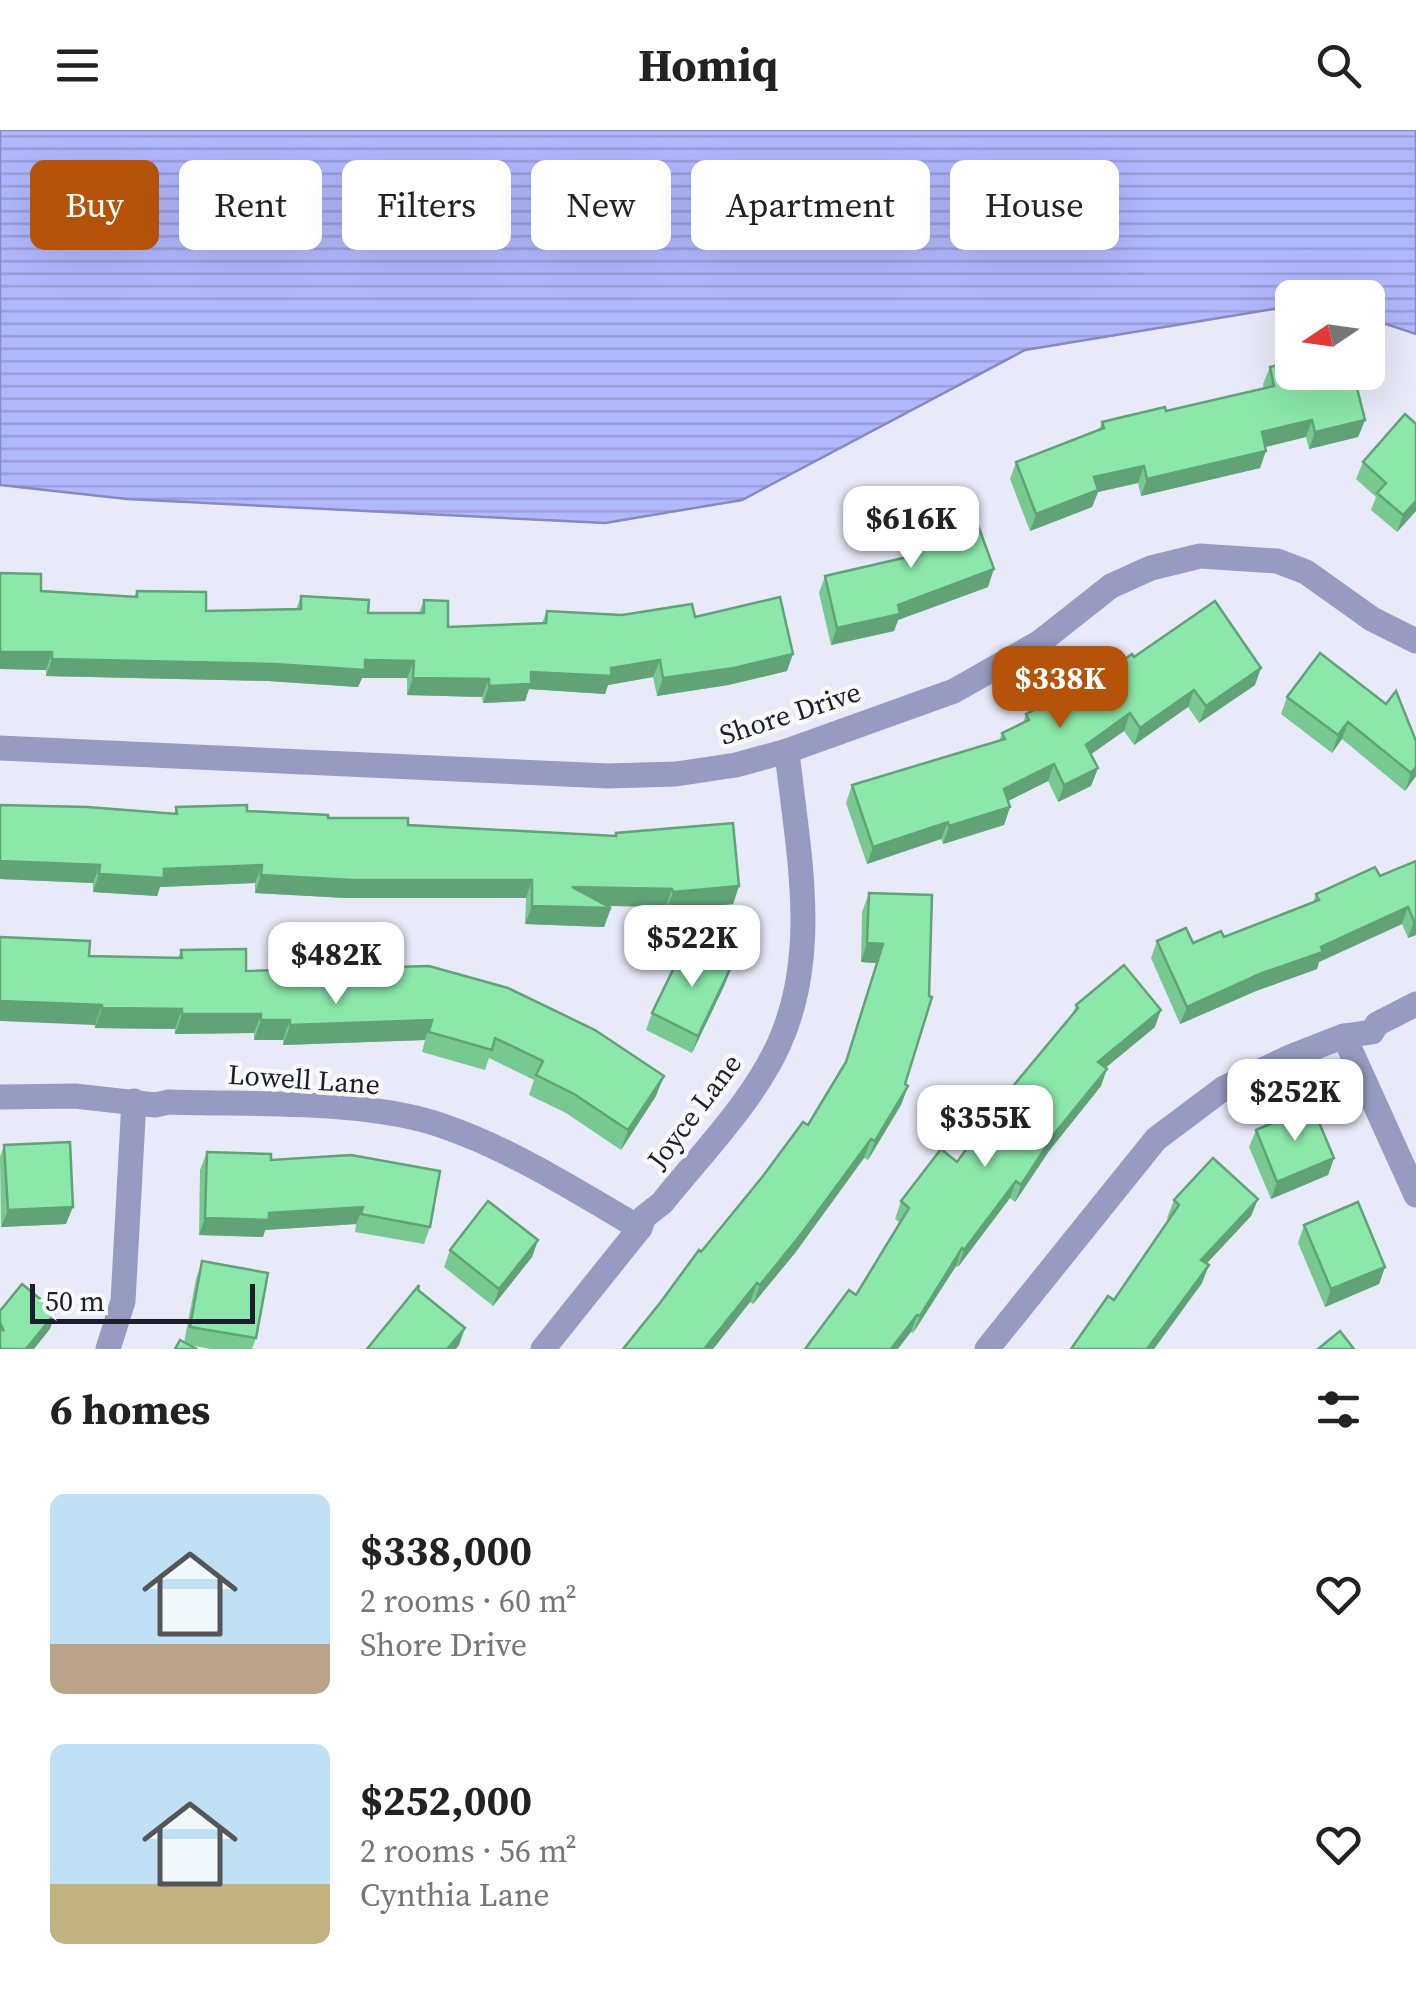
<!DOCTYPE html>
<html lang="en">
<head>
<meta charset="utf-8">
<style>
  body { margin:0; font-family:"Source Serif 4",serif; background:#f6f6f6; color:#222; height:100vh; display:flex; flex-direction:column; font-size:38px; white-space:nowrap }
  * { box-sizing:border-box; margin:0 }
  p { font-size:32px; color:#767676 }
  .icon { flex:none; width:55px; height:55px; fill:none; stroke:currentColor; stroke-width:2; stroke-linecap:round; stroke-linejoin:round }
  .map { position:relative; height:1219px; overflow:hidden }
  .sheet { display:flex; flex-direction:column; background:#fff; flex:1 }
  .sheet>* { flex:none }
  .hud { position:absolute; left:30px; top:30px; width:1358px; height:90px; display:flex; gap:20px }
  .needle { width:65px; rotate:257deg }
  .buttons { position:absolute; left:1275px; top:150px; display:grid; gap:20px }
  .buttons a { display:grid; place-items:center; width:110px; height:110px; border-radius:15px; background:#fff; box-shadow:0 10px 40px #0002; font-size:50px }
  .scale { position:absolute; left:30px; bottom:25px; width:225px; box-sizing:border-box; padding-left:10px; border:5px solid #1d1e2b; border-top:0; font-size:28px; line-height:35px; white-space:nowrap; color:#1d1e2b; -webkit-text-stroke:8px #f9f9f9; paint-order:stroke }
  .price { position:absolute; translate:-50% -85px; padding:0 22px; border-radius:20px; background:#fff; color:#222; font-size:32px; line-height:65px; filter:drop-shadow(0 2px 5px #0008) }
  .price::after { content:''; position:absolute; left:50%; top:60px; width:30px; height:22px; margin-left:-15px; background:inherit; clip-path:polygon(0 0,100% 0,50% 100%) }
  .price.on { background:#b45309; color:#fff }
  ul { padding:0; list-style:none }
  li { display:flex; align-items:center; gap:30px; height:250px; padding:0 50px }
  li span { display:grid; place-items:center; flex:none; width:280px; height:200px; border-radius:15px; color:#555 }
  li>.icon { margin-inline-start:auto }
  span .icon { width:120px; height:120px; fill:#fffc; stroke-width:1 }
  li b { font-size:42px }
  h2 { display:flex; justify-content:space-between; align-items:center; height:120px; padding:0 50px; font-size:42px }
  .pill { padding:0 35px; border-radius:15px; background:#fff; box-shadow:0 10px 40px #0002; font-size:35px; line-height:90px }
  .pill.on { background:#b45309; color:#fff }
  header { display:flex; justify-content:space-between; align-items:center; height:130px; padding:0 50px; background:#fff; font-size:45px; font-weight:700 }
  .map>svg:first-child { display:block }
</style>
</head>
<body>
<header><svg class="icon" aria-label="menu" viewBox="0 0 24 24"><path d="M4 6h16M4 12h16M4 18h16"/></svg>Homiq<svg class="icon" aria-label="search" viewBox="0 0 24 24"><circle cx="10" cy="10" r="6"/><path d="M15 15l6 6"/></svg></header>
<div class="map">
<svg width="1416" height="1219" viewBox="0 0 1416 1219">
  <defs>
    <pattern id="water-rules" width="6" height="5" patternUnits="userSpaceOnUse" patternTransform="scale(2.5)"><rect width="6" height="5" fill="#b2b8fe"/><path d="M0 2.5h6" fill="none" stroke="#999eda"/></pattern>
  </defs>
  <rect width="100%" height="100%" fill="#e9eaf9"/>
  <path fill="url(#water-rules)" stroke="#858abf" stroke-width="2.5" d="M0,0H1416V204L1368,188V168H1292V176L1025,220L742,370L605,393L127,369L0,355Z"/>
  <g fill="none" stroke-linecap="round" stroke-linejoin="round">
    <g stroke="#979bc1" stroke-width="25">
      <path d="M0,618L608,646L676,644L736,635L787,621L954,561L1040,512L1111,456L1151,438L1200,426L1277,431L1306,442L1372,489L1416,511"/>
      <path d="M1344,906L1416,1065"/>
      <path d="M0,967L75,966L155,975L169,972C250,975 368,969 443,996C513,1020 576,1061 640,1098"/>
      <path d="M108,1219L123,1171L134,971"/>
      <path d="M543,1219L640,1098L644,1087L662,1073C702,1023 752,973 779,914C821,821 797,718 787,621"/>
      <path d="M987,1219L1156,1009L1224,958L1290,927L1344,906L1372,902L1377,894L1416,874"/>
    </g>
  </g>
  <g fill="#78c892">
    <path d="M1270,237L1365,290L1358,307L1309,319L1306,307L1266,317L1260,338L1141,366L1138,353L1098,362L1092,377L1030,401L1010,349L1016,332L1099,300L1102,292L1166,281L1264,259L1263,254Z"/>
    <path d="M1416,294V381L1397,402L1371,380L1376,367L1356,349L1363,332Z"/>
    <path d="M907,402L988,457L898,490L894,501L831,515L819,463L825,446L904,428L901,420Z"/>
    <path d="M0,443L41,461L134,467L137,461L206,481L296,480L301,466L368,483H419L424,470L448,497L542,493L547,481L622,485L695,487L787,541L728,555L657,566L653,547L608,555L605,564L529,559L525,571L483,573L482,567L407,565V548H362L358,557L268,551L46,546V540L0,539Z"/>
    <path d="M1134,527L1255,555L1199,593L1188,577L1134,615L1124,601L1091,624L1098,638L1091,656L1058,672L1048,651L1008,671L1010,677L1004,695L943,714L941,709L867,734L846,673L852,655L999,611L1002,603L1023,593L1026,584L1065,571Z"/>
    <path d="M1287,567L1416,611V646L1405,661L1342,609L1332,623L1281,584Z"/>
    <path d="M0,675L174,684L176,677L247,681L408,695L615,706L616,703L739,756L733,774L666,780V777L606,776L611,778L604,797L525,794L526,768H346L255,763V753L160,757L157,766L93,762V753L0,749Z"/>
    <path d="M1416,731V805L1408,808L1402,794L1319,832L1317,839L1256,861L1180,894L1151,828L1157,811L1193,813L1224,807L1313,772L1316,764L1380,746Z"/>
    <path d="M869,763L905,954L908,956L901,975L868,1030L864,1028L795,1123L753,1174L750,1172L713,1219H623L701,1122L808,995L844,936L876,833L861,832L862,782Z"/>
    <path d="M181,820L246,841L429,836L656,966L621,1020L566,983L529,965L534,950L489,928L485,940L422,922L425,910L283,915V910H254V903L175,904V899L95,898L89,826L178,828Z"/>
    <path d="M731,837L725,854L692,923L646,900L652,883Z"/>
    <path d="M1076,875L1155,897L1105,938L1101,956L1049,1021L1015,1072L1010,1068L958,1137L956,1136L913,1203L856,1165L900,1093L895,1089L901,1071L957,1032L1072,886Z"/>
    <path d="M1256,1000L1334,1028L1328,1045L1271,1069L1249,1017Z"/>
    <path d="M4,1015L66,1094L1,1097L0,1027Z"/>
    <path d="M207,1022L271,1030L430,1097L424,1114L355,1102L356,1094L265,1100L263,1107L199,1105L200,1040Z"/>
    <path d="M1258,1069L1251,1086L1206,1134L1202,1153L1154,1219H1071L1114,1170L1169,1090L1167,1088L1174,1070Z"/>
    <path d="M1304,1095L1385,1137L1379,1154L1325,1177L1298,1113Z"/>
    <path d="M538,1110L532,1127L493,1176L444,1137L450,1120Z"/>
    <path d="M202,1131L256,1208L252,1219H211L189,1215L184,1213L196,1149Z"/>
  </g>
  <g fill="#61a277">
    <path d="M1312,290L1306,307L1256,319L1262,302Z"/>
    <path d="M1365,290L1358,307L1309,319L1315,302Z"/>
    <path d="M1266,321L1260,338L1141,366L1147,349Z"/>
    <path d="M1144,336L1138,353L1098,362L1092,377L1030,401L1036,384L1094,347Z"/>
    <path d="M1416,371V381L1397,402L1403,385Z"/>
    <path d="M994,439L988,457L898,490L894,501L831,515L837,498Z"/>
    <path d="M0,522H52L46,540L0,539Z"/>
    <path d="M793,524L787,541L728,555L657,566L663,548Z"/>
    <path d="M52,529L365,530L414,531L407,548H362L358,557L268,551L46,546Z"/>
    <path d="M660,530L653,547L608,555L605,564L529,559L525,571L483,573L489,556L531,542L611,538Z"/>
    <path d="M1261,538L1255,555L1199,593L1206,576Z"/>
    <path d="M413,548L489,549L482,567L407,565Z"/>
    <path d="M1194,560L1188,577L1134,615L1140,598Z"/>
    <path d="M1130,583L1124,601L1080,632L1086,615Z"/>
    <path d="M1348,592L1342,609L1332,623L1338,605Z"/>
    <path d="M1054,634L1048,651L998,676L1004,659Z"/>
    <path d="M1416,637V646L1405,661L1411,643Z"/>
    <path d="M1098,638L1091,656L1058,672L1064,655Z"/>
    <path d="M1010,677L1004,695L943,714L949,696Z"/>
    <path d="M948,692L941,709L867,734L873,717Z"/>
    <path d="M0,731L100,735L93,753L0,749Z"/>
    <path d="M262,735L255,753L160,757L157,766L93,762L99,744L164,739Z"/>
    <path d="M261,745L532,750L526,768H346L255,763Z"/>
    <path d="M739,756L733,774L666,780L673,762Z"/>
    <path d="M572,757L672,759L666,777L565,775Z"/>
    <path d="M532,776L611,778L604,797L525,794Z"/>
    <path d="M1408,777L1402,794L1319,832L1317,839L1256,861L1180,894L1187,877Z"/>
    <path d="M1416,790V805L1408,808L1414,791Z"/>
    <path d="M867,813L883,814L876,833L861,832Z"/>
    <path d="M731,837L725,854L692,923L698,906Z"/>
    <path d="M0,871L102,875L95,895L0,891Z"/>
    <path d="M102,878L182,879L175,899L95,898Z"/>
    <path d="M1161,880L1155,897L1092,949L1098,932Z"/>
    <path d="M182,884H261L254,903L175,904Z"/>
    <path d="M261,890H290L283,910H254Z"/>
    <path d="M432,890L425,910L283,915L290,895Z"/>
    <path d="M1107,939L1101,956L1049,1021L1015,1072L1021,1055L1055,1003Z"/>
    <path d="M664,946L656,966L621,1020L628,1000Z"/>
    <path d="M908,956L901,975L868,1030L875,1011Z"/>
    <path d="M871,1009L864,1028L795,1123L753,1174L760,1155Z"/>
    <path d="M1334,1028L1328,1045L1271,1069L1277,1052Z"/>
    <path d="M1016,1051L1010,1068L958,1137L964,1120Z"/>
    <path d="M1258,1069L1251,1086L1194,1147L1201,1130Z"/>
    <path d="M73,1077L66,1094L1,1097L8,1080Z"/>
    <path d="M363,1077L356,1094L265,1100L263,1107L199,1105L205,1088Z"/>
    <path d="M538,1110L532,1127L493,1176L499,1159Z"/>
    <path d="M962,1118L956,1136L913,1203L920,1186Z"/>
    <path d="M1209,1135L1202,1153L1154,1219H1147Z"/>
    <path d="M1385,1137L1379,1154L1325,1177L1331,1159Z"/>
    <path d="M757,1153L750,1172L713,1219H704Z"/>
    <path d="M56,1182L50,1199L34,1219H26Z"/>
    <path d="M917,1185L911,1202L898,1219H891Z"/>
    <path d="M465,1198L459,1215L456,1219H447Z"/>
  </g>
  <g fill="#8be8aa" stroke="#61a277" stroke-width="2.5">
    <path d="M1292,231V242H1353L1365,290L1315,302L1312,290L1262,302L1266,321L1147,349L1144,336L1094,347L1098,360L1036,384L1016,332L1104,298L1102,292L1165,277L1166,281L1274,256L1270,237Z"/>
    <path d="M1405,284L1416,294V371L1403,385L1377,363L1386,353L1363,332Z"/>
    <path d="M972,379L994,439L898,475L900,484L837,498L825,446L916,425L907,402Z"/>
    <path d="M0,443L41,444V461L137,467V461L206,462V481L301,479V466L369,470L368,483H424V470L448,471V497L546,493L547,481L622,485L692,474L695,487L780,467L793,524L734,538L663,548L660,530L611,538V546L531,542V554L489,556V549L413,548L414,531L365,530V540L274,534L52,529V522H0Z"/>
    <path d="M1215,471L1261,538L1206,576L1194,560L1140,598L1130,583L1086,615L1098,638L1064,655L1054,634L1004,659L1010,677L949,696L948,692L873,717L852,655L1005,609L1002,603L1029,590L1026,584L1063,566L1065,571L1132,524L1134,527Z"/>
    <path d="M1320,523L1386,574L1396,561L1416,611V637L1411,643L1348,592L1338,605L1287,567Z"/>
    <path d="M0,675L87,677L177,684L176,677L247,675V681L328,685V688H408V695L616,706V703L733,693L739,756L673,762L672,759L572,757L611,778L532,776V750H352L261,745L262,735L164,739V748L99,744L100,735L0,731Z"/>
    <path d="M1416,731V790L1414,791L1408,777L1321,817L1323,822L1262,843L1187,877L1157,811L1186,798L1193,813L1221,801L1224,807L1319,770L1316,764L1375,737L1380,746Z"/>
    <path d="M869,763L932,765L929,866L932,867L905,954L908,956L875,1011L871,1009L802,1103L760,1155L757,1153L704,1219H623L660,1173L699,1120L701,1122L763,1046L803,992L808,995L846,932L883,814L867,813Z"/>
    <path d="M0,807L90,811L89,826L182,828L181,820L246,819V841L429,836L508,858L595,900L664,946L628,1000L574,964L536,945L543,931L495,908L492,920L429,902L432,890L290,895V890H261V884H182V879L102,878V875L0,871Z"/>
    <path d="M685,815L731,837L698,906L652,883Z"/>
    <path d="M1124,835L1161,880L1098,932L1107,939L1055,1003L1021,1055L1016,1051L964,1120L962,1118L920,1186L917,1185L891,1219H805L849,1160L856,1165L909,1078L901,1071L941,1019L957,1032L1004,967L1078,878L1076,875Z"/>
    <path d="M1312,976L1334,1028L1277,1052L1256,1000Z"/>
    <path d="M70,1012L73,1077L8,1080L4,1015Z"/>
    <path d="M207,1022L271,1024V1030L351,1025L440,1041L430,1097L361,1084L363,1077L269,1083V1090L205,1088Z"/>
    <path d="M1213,1028L1258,1069L1201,1130L1209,1135L1147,1219H1071L1108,1166L1114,1170L1179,1075L1174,1070Z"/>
    <path d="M488,1071L538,1110L499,1159L450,1120Z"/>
    <path d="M1358,1072L1385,1137L1331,1159L1304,1095Z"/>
    <path d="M202,1131L268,1143L256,1208L190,1197Z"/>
    <path d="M22,1154L56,1182L26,1219H0V1197L4,1201L0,1193V1181Z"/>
    <path d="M419,1155L418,1160L465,1198L447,1219H367Z"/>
    <path d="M1340,1201L1354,1219H1318Z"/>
    <path d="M180,1210L197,1219H175Z"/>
  </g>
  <g text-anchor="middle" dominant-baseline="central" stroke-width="9" stroke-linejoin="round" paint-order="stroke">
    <g font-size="28" fill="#1d1e2b" stroke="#f9f9f9">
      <text transform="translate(790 583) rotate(-18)">Shore Drive</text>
      <text transform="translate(304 949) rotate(4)">Lowell Lane</text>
      <text transform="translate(694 981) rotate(-53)">Joyce Lane</text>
    </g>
  </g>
</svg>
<div class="buttons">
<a><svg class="needle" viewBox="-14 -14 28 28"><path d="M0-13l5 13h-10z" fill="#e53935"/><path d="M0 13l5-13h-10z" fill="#767676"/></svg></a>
</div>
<div class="scale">50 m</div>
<b class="price" style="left:911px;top:441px">$616K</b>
<b class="price on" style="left:1060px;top:601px">$338K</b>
<b class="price" style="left:692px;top:860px">$522K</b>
<b class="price" style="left:336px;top:877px">$482K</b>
<b class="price" style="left:1295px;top:1014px">$252K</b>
<b class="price" style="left:985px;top:1040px">$355K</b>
<div class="hud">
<a class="pill on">Buy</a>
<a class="pill">Rent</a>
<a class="pill">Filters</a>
<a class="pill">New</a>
<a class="pill">Apartment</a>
<a class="pill">House</a>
</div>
</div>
<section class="sheet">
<h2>6 homes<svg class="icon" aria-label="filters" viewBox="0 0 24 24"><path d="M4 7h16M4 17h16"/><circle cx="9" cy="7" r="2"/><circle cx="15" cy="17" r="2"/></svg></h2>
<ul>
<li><span style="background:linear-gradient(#bfe0f5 75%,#b9a48a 0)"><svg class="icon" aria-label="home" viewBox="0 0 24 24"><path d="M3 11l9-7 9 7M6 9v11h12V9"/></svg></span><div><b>$338,000</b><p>2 rooms · 60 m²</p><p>Shore Drive</p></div><svg class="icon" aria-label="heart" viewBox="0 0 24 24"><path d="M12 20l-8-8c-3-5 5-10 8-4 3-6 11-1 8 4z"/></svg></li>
<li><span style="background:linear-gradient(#bfe0f5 70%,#c2b280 0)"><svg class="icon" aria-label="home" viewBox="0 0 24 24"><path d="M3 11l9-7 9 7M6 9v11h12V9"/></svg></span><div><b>$252,000</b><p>2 rooms · 56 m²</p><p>Cynthia Lane</p></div><svg class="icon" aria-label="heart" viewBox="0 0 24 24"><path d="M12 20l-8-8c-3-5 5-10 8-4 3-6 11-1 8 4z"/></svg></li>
</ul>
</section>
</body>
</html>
